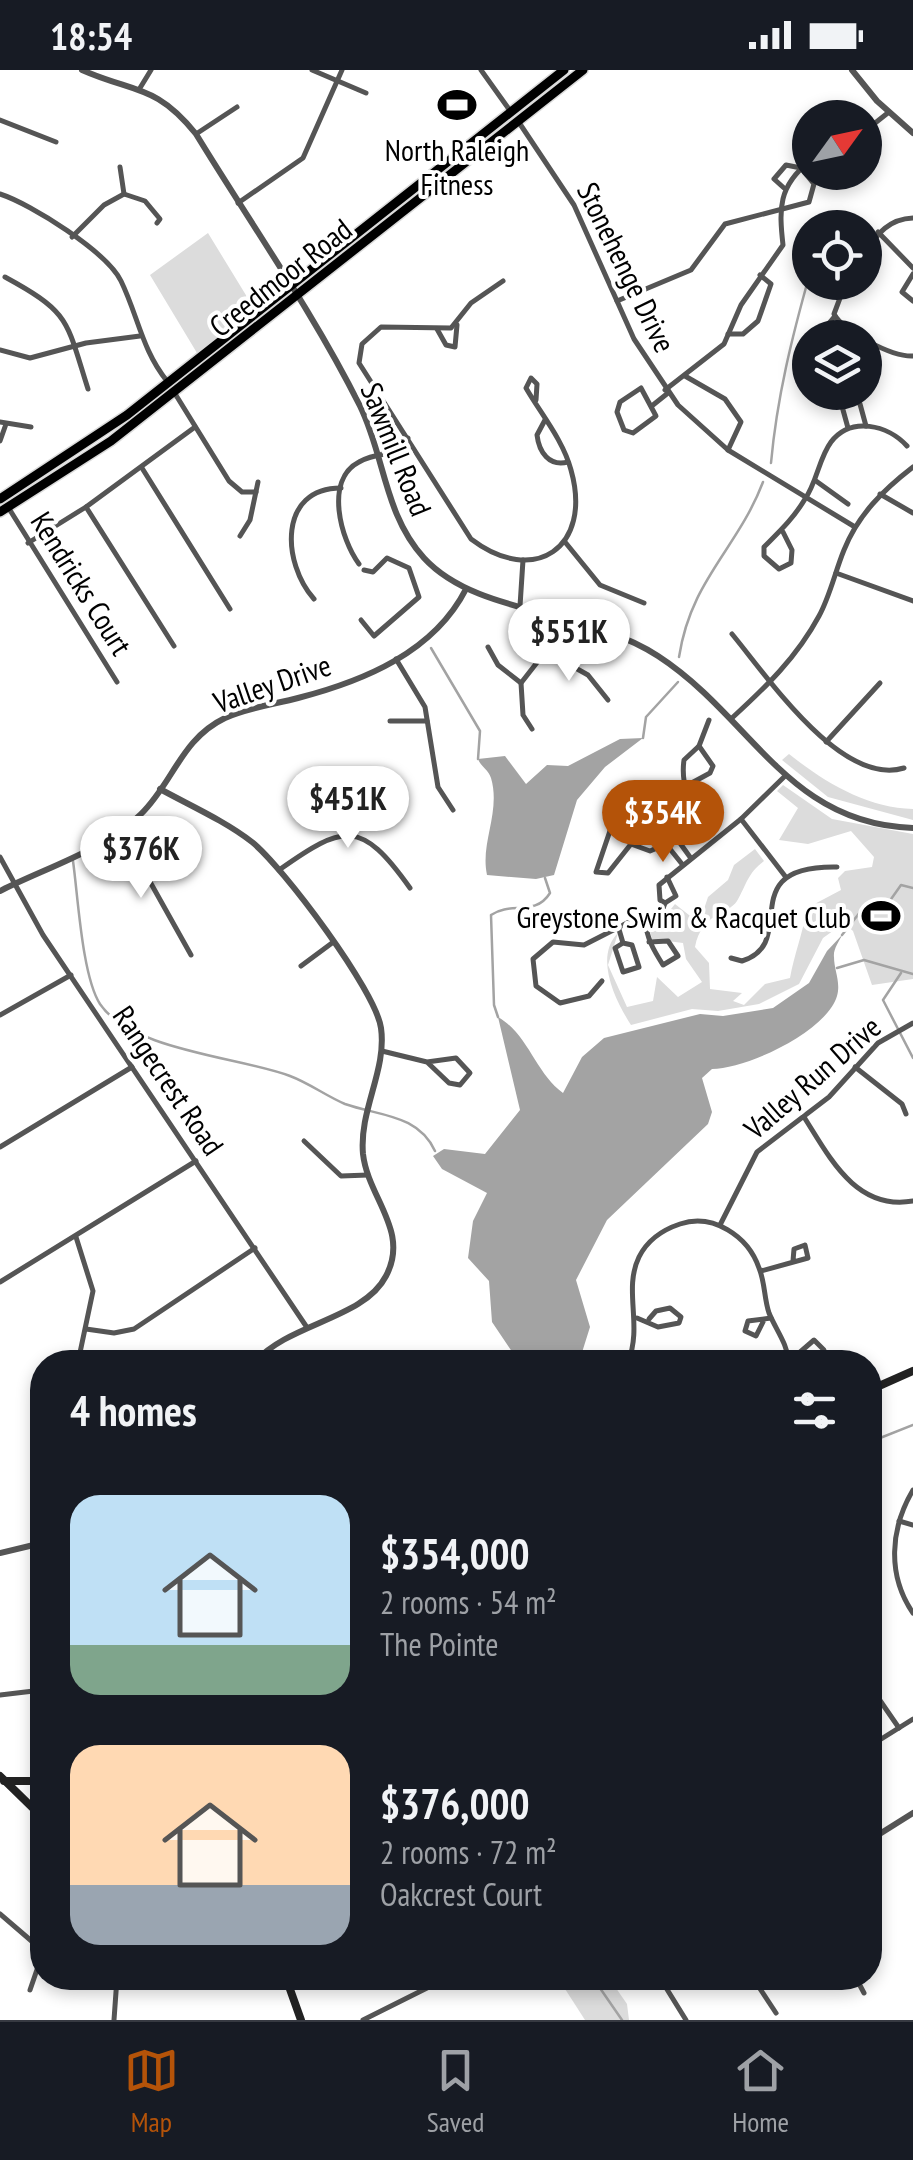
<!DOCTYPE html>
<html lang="en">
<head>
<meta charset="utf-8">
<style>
  body { margin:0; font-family:"PT Sans Narrow",sans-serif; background:#20242c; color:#f1f3f6; height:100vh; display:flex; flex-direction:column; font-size:38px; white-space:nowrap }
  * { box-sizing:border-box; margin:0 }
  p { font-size:32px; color:#9ea1a6 }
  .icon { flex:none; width:55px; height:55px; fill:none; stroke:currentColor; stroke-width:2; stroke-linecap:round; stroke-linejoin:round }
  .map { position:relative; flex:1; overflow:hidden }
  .sheet { position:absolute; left:30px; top:1280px; width:852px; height:640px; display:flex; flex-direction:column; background:#171b24; border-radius:40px; box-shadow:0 5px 15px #0003 }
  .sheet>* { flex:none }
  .needle { width:65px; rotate:57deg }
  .controls { position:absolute; left:792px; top:30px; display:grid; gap:20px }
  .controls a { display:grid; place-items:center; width:90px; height:90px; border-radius:50%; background:#171b24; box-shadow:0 5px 15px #0003; font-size:50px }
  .price { position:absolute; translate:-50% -85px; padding:0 22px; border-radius:35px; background:#fff; color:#222; font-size:32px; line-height:65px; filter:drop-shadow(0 2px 5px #0008) }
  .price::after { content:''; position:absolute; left:50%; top:60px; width:30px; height:22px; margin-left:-15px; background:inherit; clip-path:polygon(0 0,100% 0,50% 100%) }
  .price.active { background:#b45309; color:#fff }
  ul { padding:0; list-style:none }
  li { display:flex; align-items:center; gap:30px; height:250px; padding:0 40px }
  li span { display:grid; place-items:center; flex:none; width:280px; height:200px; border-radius:30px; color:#555 }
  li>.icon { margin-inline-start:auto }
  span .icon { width:120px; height:120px; fill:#fffc; stroke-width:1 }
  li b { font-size:42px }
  h2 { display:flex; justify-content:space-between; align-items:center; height:120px; padding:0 40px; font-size:42px }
  .status { display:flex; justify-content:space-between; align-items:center; height:70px; padding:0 50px; background:#171b24; direction:ltr }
  .status svg { height:28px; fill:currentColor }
  .dock { display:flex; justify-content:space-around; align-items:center; height:140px; border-top:2px solid #363941; background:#171b24; font-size:28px; color:#9ea1a6 }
  .dock a { display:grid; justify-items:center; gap:5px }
  .dock .active { color:#b45309 }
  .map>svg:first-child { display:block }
</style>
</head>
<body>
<div class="status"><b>18:54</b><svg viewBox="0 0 49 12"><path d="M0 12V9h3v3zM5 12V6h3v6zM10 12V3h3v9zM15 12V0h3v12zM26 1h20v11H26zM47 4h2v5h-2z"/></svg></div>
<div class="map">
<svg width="913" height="1950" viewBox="0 0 913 1950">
  <rect width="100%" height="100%" fill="#fff"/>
  <g fill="#dcdcdc">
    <path d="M208,163L252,235L250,239L275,221L177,302L173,303L243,249L197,283L150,205Z"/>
    <path d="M789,684C824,712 867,738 913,739V750L828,727L782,690Z"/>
    <path d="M783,715L832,749L913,764V909L872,915L853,861L844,853L823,868L799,914L759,934L718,941L692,939L631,955C615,930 594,887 618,863L608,895L627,937L653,931L657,907L678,927L702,912L686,889L683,873L652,869L648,854H677L671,839L675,834L694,849L701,848L708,827L728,810L734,795L755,779L764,791C747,804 747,814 737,831C728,845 702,842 695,877L709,893L710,919L742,923L733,931L744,935L765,914L790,908C794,885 803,863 807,838L841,820L838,808L845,801L872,797L874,787L851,761L808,774L779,770L798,738L777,721Z"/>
    <path d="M558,1908H609L627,1934L629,1950H585Z"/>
  </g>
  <g fill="#a3a3a3">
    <path d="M643,668L605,697L577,730L554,805L536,809L487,805C480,773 501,742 491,708C488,699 481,697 478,689L505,686L526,714L547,695L568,696L620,669Z"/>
    <path d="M842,865C839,872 833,879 834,887C834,900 841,912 837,926C827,961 747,999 712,999L702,1008L712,1042L708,1054L607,1150L576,1210L590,1257L579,1292H519L492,1252L489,1211L468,1188L473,1151L487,1123L442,1099L433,1086L444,1079L485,1084L520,1040L498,947C528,964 536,1004 563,1023L582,987L604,968L700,944L723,946L773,938L809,913L827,881Z"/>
  </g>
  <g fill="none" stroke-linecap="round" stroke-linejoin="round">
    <g stroke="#a3a3a3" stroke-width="2.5">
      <path d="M810,174V175"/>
      <path d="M771,393C777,327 792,267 810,203"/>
      <path d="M431,578L480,661L478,689"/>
      <path d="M679,587C691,509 737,480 763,412"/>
      <path d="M643,668L646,647L678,612"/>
      <path d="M73,791C78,826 82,906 100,934C132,981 240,987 290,1006C309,1013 326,1026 345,1034C379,1046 418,1044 435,1081"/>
      <path d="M842,865L861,841L889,832L901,815L913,818"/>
      <path d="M837,898L864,890L913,904"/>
      <path d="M901,903L883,930L913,988"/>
      <path d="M498,947L494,935L491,845C511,831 535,847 550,823L545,808"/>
      <path d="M870,1372L913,1355"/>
      <path d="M593,1908L622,1950"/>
    </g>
    <g stroke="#dbdbdb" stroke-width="12">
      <g id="primary">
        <path d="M0,429L127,345L564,0"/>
        <path d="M0,442L111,371L583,0"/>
      </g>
    </g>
    <g stroke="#555" stroke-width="5">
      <path d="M312,0L366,23"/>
      <path d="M481,0L511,42"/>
      <path d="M140,18L151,0"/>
      <path d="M0,50L56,72"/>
      <path d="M518,51L574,135L634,269L678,335L728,380L855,457"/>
      <path d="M865,61L889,42"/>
      <path d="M196,64L237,37"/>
      <path d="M120,97L124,124"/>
      <path d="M0,124C31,134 107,182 121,211C138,246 142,280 167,311"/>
      <path d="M238,133L303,88L342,0"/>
      <path d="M878,162L913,198"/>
      <path d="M72,167L104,135L124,124L145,131L160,149L157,153"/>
      <path d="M865,182C878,163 889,149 913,148"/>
      <path d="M913,204L902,222L913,231"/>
      <path d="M5,207C71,243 66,250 88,319"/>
      <path d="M503,211L471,233L451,258L381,257L362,274L359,293L471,469C534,517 593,478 571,400C563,370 541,344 526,318L531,308L537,314L536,330"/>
      <path d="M846,212L834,244C844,262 892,287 913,286"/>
      <path d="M617,231L691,200L725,154L809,132L814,114L801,98L786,95L774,109L784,118"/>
      <path d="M437,259L446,275L455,277L457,255"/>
      <path d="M728,264H743L758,251L771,214L760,205"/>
      <path d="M830,268L825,258L835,246"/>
      <path d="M839,268L849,263"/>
      <path d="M0,280L30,288L86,273L140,266"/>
      <path d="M685,306L725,329L741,352L728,380"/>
      <path d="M641,318L656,346L633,363L624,360L617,342L620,332Z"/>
      <path d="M665,320L724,274L741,235L783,175C779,139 778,116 810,91"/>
      <path d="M174,322L229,411L242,422H256"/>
      <path d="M653,335L668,323"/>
      <path d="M545,350L537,365C539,382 549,397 568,392"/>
      <path d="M0,352L31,357"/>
      <path d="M848,358L840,329L849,326L860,334L866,356"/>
      <path d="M0,371L6,354"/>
      <path d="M383,383L387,377L408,368"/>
      <path d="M142,398L230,539"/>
      <path d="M816,411L848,434"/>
      <path d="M880,424L913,443"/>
      <path d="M8,437L117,612"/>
      <path d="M86,437L174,576"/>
      <path d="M783,462L792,480L791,493L779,499L764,486V477C780,461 793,449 805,429C817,412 819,388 831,372C851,346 888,355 907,376"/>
      <path d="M240,466L250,450L258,412"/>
      <path d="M565,472L600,515L644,533"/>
      <path d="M28,473L86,437L195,357"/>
      <path d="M359,494C341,470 324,410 359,392C378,381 392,387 411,376"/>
      <path d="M836,503L913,531"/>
      <path d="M314,529C282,493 278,418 341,418"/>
      <path d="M520,536L523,490"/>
      <path d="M361,550L374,566L419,527L409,498L387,488L373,502L364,500"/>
      <path d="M732,564C767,606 841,717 904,698"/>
      <path d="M488,577L498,595L521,613"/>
      <path d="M547,582L588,605L608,630"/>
      <path d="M396,589L425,637L438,717L453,740"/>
      <path d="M732,648C766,617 797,587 819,546C830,526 835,502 844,480C858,445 883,420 913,397"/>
      <path d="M390,651H427"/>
      <path d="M532,659L523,645L521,613L553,572L561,545"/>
      <path d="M826,672L880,613"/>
      <path d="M686,716L710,703L713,696L699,676"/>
      <path d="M741,749L785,806"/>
      <path d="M121,760L191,885"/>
      <path d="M677,769L690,787"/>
      <path d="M631,774L608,803L596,802L613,752L623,754L631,774L650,781C724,751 677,739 684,690L699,676L709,650"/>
      <path d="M666,774L682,794"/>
      <path d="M0,787L43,865L306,1256"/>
      <path d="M279,800C344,754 361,749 410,818"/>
      <path d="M665,833L660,830L659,815L741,749L784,707"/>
      <path d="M665,833L676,826L667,807"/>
      <path d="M645,850C647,869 653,879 663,895L678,886L668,871L649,872"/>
      <path d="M659,850L665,833"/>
      <path d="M618,856L623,873L615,878L623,902L639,897L632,875L623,873"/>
      <path d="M731,888L742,891C801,873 731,795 837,797"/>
      <path d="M301,896L332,873"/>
      <path d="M602,911L589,926L560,933L536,916L533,889L553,872L584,875L629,852L676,851"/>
      <path d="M0,945L71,905"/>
      <path d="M382,981L427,992L449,1013L460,1015L470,1003L456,988L427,992"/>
      <path d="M855,997L902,1034L906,1044"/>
      <path d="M804,1047C830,1088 856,1141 913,1131"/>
      <path d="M304,1071L341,1106L368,1105"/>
      <path d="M0,1077L132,997"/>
      <path d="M720,1155L757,1082L829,1027L878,973L913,953"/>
      <path d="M76,1167L93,1221L78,1292"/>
      <path d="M761,1201L808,1188L805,1175L794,1179L793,1191"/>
      <path d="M0,1212L196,1091"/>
      <path d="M637,1248L658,1257L679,1253L681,1247L670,1238L656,1241L649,1249"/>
      <path d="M763,1252L756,1266L745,1261L748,1251L771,1248"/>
      <path d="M86,1259L114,1263L134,1259L255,1178"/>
      <path d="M788,1285L814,1288L824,1280L814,1270L799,1283"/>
      <path d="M628,1292C643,1255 623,1220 639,1187C647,1171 662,1160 680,1154C713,1143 748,1166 759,1198C765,1212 764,1228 769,1243C776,1260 787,1273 789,1292"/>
      <path d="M913,1420C890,1459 887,1505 913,1543"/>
      <path d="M899,1451L913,1455"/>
      <path d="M870,1616L899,1658"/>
      <path d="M0,1625L42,1620"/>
      <path d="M870,1676L913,1649"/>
      <path d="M0,1844L42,1880"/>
      <path d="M660,1908L686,1950"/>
      <path d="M753,1908L776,1943"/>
      <path d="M856,1908L864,1923"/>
      <path d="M30,1920L42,1885"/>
      <path d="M114,1950L117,1908"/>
      <path d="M363,1950L447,1908"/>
    </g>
    <g stroke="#555" stroke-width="6">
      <path d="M82,0C134,23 156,14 196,64C251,154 313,242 360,336C385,387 384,444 424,488C477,546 587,539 658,586C752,647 787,754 913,758"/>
      <path d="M852,0L877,31L913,63"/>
      <path d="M160,719C191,736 225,751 252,772C283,797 376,921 381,958C387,1000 359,1040 363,1084C368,1128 410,1161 386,1206C364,1249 289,1253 255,1292"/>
      <path d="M0,821C45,798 105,780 141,744C173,713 181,669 225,648C247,638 275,634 298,628C364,611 434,582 466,519"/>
      <path d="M0,1483L42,1473"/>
      <path d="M870,1770L913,1743"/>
    </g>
    <g stroke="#222" stroke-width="8">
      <path d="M870,1320L913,1301"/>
      <path d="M0,1706L42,1747"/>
      <path d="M4,1711H42"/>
      <path d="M42,1719V1734"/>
      <path d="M286,1908L301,1950"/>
    </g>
    <use href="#primary" stroke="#000" stroke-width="9"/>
  </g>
  <defs>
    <g id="stadium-bare" transform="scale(3)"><path d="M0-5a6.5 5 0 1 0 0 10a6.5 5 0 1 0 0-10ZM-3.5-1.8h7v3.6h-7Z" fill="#000" stroke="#fff" stroke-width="2.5" paint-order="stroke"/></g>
  </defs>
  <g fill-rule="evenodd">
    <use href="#stadium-bare" x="457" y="35"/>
    <use href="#stadium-bare" x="881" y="846"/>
  </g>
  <g text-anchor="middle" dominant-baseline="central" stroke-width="8" stroke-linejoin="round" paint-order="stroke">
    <g font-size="30" fill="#000" stroke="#fff">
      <text x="457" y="79">North Raleigh<tspan x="457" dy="34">Fitness</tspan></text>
      <text x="851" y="846" text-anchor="end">Greystone Swim &amp; Racquet Club</text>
    </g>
    <g font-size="30" fill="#000" stroke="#fff">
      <text transform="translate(627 197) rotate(64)">Stonehenge Drive</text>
      <text transform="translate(280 207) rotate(-38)">Creedmoor Road</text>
      <text transform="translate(397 379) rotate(68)">Sawmill Road</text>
      <text transform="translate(82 513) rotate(58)">Kendricks Court</text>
      <text transform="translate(272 613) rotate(-19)">Valley Drive</text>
      <text transform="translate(812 1007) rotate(-41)">Valley Run Drive</text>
      <text transform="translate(169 1010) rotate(56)">Rangecrest Road</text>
    </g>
  </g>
</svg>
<div class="controls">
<a><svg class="needle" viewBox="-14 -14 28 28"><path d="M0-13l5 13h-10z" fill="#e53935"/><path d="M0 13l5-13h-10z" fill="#9ea1a6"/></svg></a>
<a><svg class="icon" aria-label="locate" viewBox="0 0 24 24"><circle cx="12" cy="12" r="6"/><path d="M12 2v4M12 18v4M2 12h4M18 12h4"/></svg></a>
<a><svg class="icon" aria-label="layers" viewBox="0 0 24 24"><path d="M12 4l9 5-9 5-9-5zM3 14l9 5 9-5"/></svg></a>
</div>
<b class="price" style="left:569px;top:614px">$551K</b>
<b class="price" style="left:348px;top:781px">$451K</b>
<b class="price active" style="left:663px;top:795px">$354K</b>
<b class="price" style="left:141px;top:831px">$376K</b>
<section class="sheet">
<h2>4 homes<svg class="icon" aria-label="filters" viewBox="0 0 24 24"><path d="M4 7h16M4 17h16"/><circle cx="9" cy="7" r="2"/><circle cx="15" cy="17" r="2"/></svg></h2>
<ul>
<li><span style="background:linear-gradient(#bfe0f5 75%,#7fa58c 0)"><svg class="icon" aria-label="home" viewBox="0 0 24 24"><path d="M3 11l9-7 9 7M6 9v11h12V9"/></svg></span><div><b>$354,000</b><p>2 rooms · 54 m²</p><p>The Pointe</p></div></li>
<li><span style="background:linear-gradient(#ffd9b3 70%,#9aa5b1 0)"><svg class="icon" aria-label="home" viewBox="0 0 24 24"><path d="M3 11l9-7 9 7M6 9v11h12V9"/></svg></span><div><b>$376,000</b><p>2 rooms · 72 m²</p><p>Oakcrest Court</p></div></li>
</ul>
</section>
</div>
<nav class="dock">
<a class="active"><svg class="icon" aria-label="map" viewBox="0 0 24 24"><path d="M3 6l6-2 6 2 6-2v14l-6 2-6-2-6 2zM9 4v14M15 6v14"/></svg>Map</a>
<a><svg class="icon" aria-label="saved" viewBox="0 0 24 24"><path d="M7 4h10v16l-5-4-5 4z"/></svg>Saved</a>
<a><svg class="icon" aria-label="home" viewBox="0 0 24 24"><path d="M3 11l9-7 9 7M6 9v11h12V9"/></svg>Home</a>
</nav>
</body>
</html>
